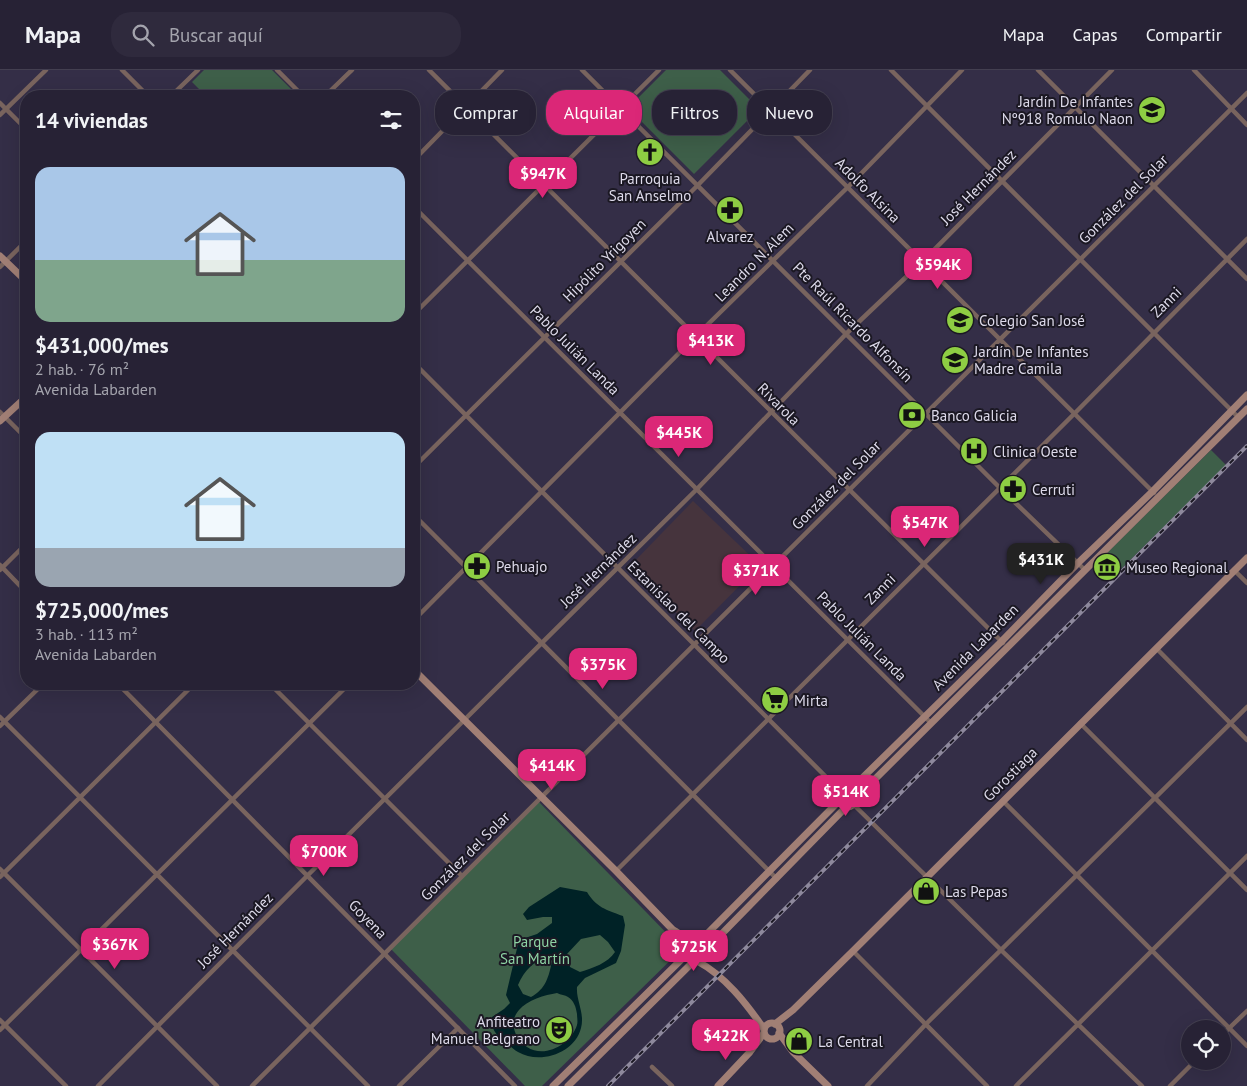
<!DOCTYPE html>
<html lang="es">
<head>
<meta charset="utf-8">
<style>
  body { margin:0; font-family:"PT Sans",sans-serif; background:#2f2a3d; color:#f1f3f6; height:100vh; display:flex; flex-direction:column; font-size:19px; white-space:nowrap }
  * { box-sizing:border-box; margin:0 }
  p { font-size:16px; color:#a4a4ad }
  .icon { flex:none; width:28px; height:28px; fill:none; stroke:currentColor; stroke-width:2; stroke-linecap:round; stroke-linejoin:round }
  .map { position:relative; flex:1; overflow:hidden }
  .panel { position:absolute; left:20px; top:20px; width:400px; height:600px; display:flex; flex-direction:column; background:#272235; border-radius:20px; box-shadow:0 5px 20px #0002,0 0 0 1px #433f50 }
  .panel>* { flex:none }
  .banner { position:absolute; left:435px; top:20px; width:475px; height:45px; display:flex; gap:10px }
  .tools { position:absolute; left:1181px; top:950px; display:grid; gap:10px }
  .tools a { display:grid; place-items:center; width:50px; height:50px; border-radius:50%; background:#272235; box-shadow:0 5px 20px #0002,0 0 0 1px #433f50; font-size:25px }
  .price { position:absolute; translate:-50% -42px; padding:0 11px; border-radius:10px; background:#db2777; color:#fff; font-size:16px; line-height:32px; filter:drop-shadow(0 1px 2px #0008) }
  .price::after { content:''; position:absolute; left:50%; top:30px; width:15px; height:11px; margin-left:-8px; background:inherit; clip-path:polygon(0 0,100% 0,50% 100%) }
  .price.current { background:#222; color:#fff }
  ul { padding:0; list-style:none }
  li { display:grid; align-content:center; gap:10px; height:265px; padding:0 15px }
  li span { display:grid; place-items:center; height:155px; border-radius:15px; color:#555 }
  li>.icon { margin-inline-start:auto }
  span .icon { width:90px; height:90px; fill:#fffc; stroke-width:1 }
  li b { font-size:21px }
  h2 { display:flex; justify-content:space-between; align-items:center; height:60px; padding:0 15px; font-size:21px }
  .tag { padding:0 18px; border-radius:20px; background:#272235; box-shadow:0 5px 20px #0002,0 0 0 1px #433f50; font-size:18px; line-height:45px }
  .tag.current { background:#db2777; color:#fff }
  header { display:flex; align-items:center; gap:30px; box-sizing:border-box; height:70px; padding:0 25px; background:#272235; border-bottom:1px solid #433f50 }
  header strong { font-size:24px }
  nav { display:flex; gap:28px; margin-inline-start:auto; font-size:18px }
  .search { width:350px; height:45px; background:#2f2a3d; display:flex; align-items:center; gap:12px; box-sizing:border-box; padding:0 18px; border-radius:20px; color:#a4a4ad; font-size:19px }
  .map>svg:first-child { display:block }
</style>
</head>
<body>
<header>
<strong>Mapa</strong>
<div class="search"><svg class="icon" aria-label="search" viewBox="0 0 24 24"><circle cx="10" cy="10" r="6"/><path d="M15 15l6 6"/></svg>Buscar aquí</div>
<nav><a>Mapa</a><a>Capas</a><a>Compartir</a></nav>
</header>
<div class="map">
<svg width="1247" height="1016" viewBox="0 0 1247 1016">
  <rect width="100%" height="100%" fill="#342e47"/>
  <path fill="#46343d" d="M693,431L760,495L695,561L629,497Z"/>
  <g fill="#3e5f49">
    <path d="M204,0H272L298,26H206L192,12Z"/>
    <path d="M666,0H720L759,39L694,104L628,38Z"/>
    <path d="M1211,380L1226,395L1120,500L1105,485Z"/>
    <path d="M539,732L682,879L542,1016H525L390,878Z"/>
  </g>
  <path fill="#002226" fill-rule="evenodd" d="M560,817L587,822C596,837 606,840 623,846L625,855L621,881L616,893L585,908L577,917C576,931 585,943 581,958C575,983 540,995 518,982C514,980 510,976 506,973C501,969 495,964 493,958C492,955 492,950 492,947L504,939L510,933L506,925L519,870L537,864L552,853V847H543L527,850L523,844L529,837ZM600,865L608,872L615,882C608,893 593,898 580,902L570,897L567,884L581,869ZM548,885L552,891C549,906 546,919 531,927L523,924L518,915C524,900 534,892 548,885ZM557,923C561,925 565,925 568,927C574,931 576,937 577,944C577,947 578,952 577,955C571,974 545,989 527,977C515,969 508,952 519,940C527,930 545,925 557,923Z"/>
  <g fill="none" stroke-linecap="round" stroke-linejoin="round">
    <g stroke="#79645e" stroke-width="4.5">
      <path d="M122,0L148,26"/>
      <path d="M277,0L303,26"/>
      <path d="M429,0L1003,573"/>
      <path d="M582,0L999,417L1085,500"/>
      <path d="M730,0L1154,423"/>
      <path d="M891,0L1238,347"/>
      <path d="M1038,0L1247,209"/>
      <path d="M1194,0L1247,55"/>
      <path d="M171,26L198,0"/>
      <path d="M325,26L352,0"/>
      <path d="M0,33L26,59"/>
      <path d="M0,45L46,0"/>
      <path d="M414,90L502,0"/>
      <path d="M414,137L931,653"/>
      <path d="M0,197L26,171"/>
      <path d="M414,244L659,0"/>
      <path d="M414,293L842,723"/>
      <path d="M0,342L26,368"/>
      <path d="M414,397L698,115L810,0"/>
      <path d="M414,445L777,809"/>
      <path d="M0,495L26,522"/>
      <path d="M0,500L26,474"/>
      <path d="M1235,501L1247,513"/>
      <path d="M414,550L695,267L848,117L962,0"/>
      <path d="M1157,579L1247,670"/>
      <path d="M118,614L515,1016"/>
      <path d="M270,614L462,806"/>
      <path d="M0,647L368,1016"/>
      <path d="M1080,653L1247,820"/>
      <path d="M0,656L43,614"/>
      <path d="M1003,731L1247,976"/>
      <path d="M853,734L1001,880L1142,1016"/>
      <path d="M0,799L217,1016"/>
      <path d="M616,801L1075,343L1247,169"/>
      <path d="M0,807L194,614"/>
      <path d="M853,881L987,1016"/>
      <path d="M0,950L66,1016"/>
      <path d="M0,960L349,614"/>
      <path d="M1222,965L1247,941"/>
      <path d="M652,997L672,1016"/>
      <path d="M98,1016L308,805L697,419L847,263L923,191L1112,0"/>
      <path d="M252,1016L1247,23"/>
      <path d="M399,1016L458,958"/>
      <path d="M867,1016L926,954L1247,637"/>
      <path d="M1016,1016L1247,786"/>
      <path d="M1170,1016L1195,991"/>
    </g>
    <g stroke="#a17f75" stroke-width="7">
      <path d="M0,186L26,211"/>
      <path d="M0,351L26,327"/>
      <path d="M414,600L616,801L673,860L687,882"/>
      <path d="M849,721L1001,572L1078,493L1153,421L1247,325"/>
      <circle cx="847" cy="729" r="8"/>
      <path d="M855,729L1247,339"/>
      <path d="M675,861L695,874"/>
      <path d="M697,874L840,730"/>
      <circle cx="695" cy="883" r="9"/>
      <path d="M704,882L847,736"/>
      <path d="M697,891C725,906 746,933 764,959"/>
      <circle cx="772" cy="961" r="8"/>
      <path d="M775,954L793,940L853,881L1247,488"/>
      <path d="M779,963L793,982L828,1016"/>
      <path d="M553,1016L687,884"/>
      <path d="M568,1016L694,891"/>
      <path d="M718,1016L750,982L764,963"/>
    </g>
    <g stroke="#8e899d" stroke-width="4">
      <path id="rail" d="M608,1016L1247,376"/>
    </g>
    <use href="#rail" stroke="#1b1823" stroke-width="2" stroke-dasharray="5.5" stroke-linecap="butt"/>
  </g>
  <defs>
    <g id="school-disc" transform="scale(1.4375)"><circle r="9.5" fill="#8ecd43" stroke="#1b1823"/><path d="M0-5L7-2L0 1L-7-2ZM-4 1L0 2.5L4 1V4Q0 6-4 4Z" fill="#111"/></g>
    <g id="church-disc" transform="scale(1.4375)"><circle r="9.5" fill="#8ecd43" stroke="#1b1823"/><path d="M-1.2-6h2.4v3.5h3.3v2.4h-3.3V6h-2.4V-.1h-3.3v-2.4h3.3Z" fill="#111"/></g>
    <g id="pharmacy-disc" transform="scale(1.4375)"><circle r="9.5" fill="#8ecd43" stroke="#1b1823"/><path d="M-2-6h4v4h4v4h-4v4h-4v-4h-4v-4h4Z" fill="#111"/></g>
    <g id="bank-disc" transform="scale(1.4375)"><circle r="9.5" fill="#8ecd43" stroke="#1b1823"/><path d="M-6-4H6V4H-6ZM0-2.3a2.3 2.3 0 1 0 0 4.6a2.3 2.3 0 1 0 0-4.6Z" fill="#111"/></g>
    <g id="hospital-disc" transform="scale(1.4375)"><circle r="9.5" fill="#8ecd43" stroke="#1b1823"/><path d="M-5-5h3v3.5h4V-5h3V5h-3V1.5h-4V5h-3Z" fill="#111"/></g>
    <g id="museum-disc" transform="scale(1.4375)"><circle r="9.5" fill="#8ecd43" stroke="#1b1823"/><path d="M0-6L6-3V-2H-6V-3ZM-5-1h2V3h-2ZM-1-1h2V3h-2ZM3-1h2V3H3ZM-6 4H6V6H-6Z" fill="#111"/></g>
    <g id="supermarket-disc" transform="scale(1.4375)"><circle r="9.5" fill="#8ecd43" stroke="#1b1823"/><path d="M-6-5.5h2.5l.6 2H6L4.5 2H-2.5L-4.4-4H-6ZM-1.5 3.2a1.3 1.3 0 1 0 .1 0ZM3 3.2a1.3 1.3 0 1 0 .1 0Z" fill="#111"/></g>
    <g id="shop-disc" transform="scale(1.4375)"><circle r="9.5" fill="#8ecd43" stroke="#1b1823"/><path d="M-5-2.5h2.3a2.7 3.5 0 0 1 5.4 0H5L5.5 6h-11ZM-1.5-2.5h3a1.5 2.3 0 0 0-3 0Z" fill="#111"/></g>
    <g id="theatre-disc" transform="scale(1.4375)"><circle r="9.5" fill="#8ecd43" stroke="#1b1823"/><path d="M-5-5.5Q0-4 5-5.5V0Q5 5 0 6Q-5 5-5 0ZM-3.3-2.5H-1v1.5H-3.3ZM1-2.5H3.3v1.5H1ZM-2.8 1Q0 5.5 2.8 1Z" fill="#111"/></g>
  </defs>
  <g fill-rule="evenodd">
    <use href="#school-disc" x="1152" y="40"/>
    <use href="#church-disc" x="650" y="82"/>
    <use href="#pharmacy-disc" x="730" y="140"/>
    <use href="#school-disc" x="960" y="250"/>
    <use href="#school-disc" x="955" y="290"/>
    <use href="#bank-disc" x="912" y="345"/>
    <use href="#hospital-disc" x="974" y="381"/>
    <use href="#pharmacy-disc" x="1013" y="419"/>
    <use href="#pharmacy-disc" x="477" y="496"/>
    <use href="#museum-disc" x="1107" y="497"/>
    <use href="#supermarket-disc" x="775" y="630"/>
    <use href="#shop-disc" x="926" y="821"/>
    <use href="#theatre-disc" x="559" y="960"/>
    <use href="#shop-disc" x="799" y="971"/>
  </g>
  <g text-anchor="middle" dominant-baseline="central" stroke-width="4" stroke-linejoin="round" paint-order="stroke">
    <g font-size="15" fill="#dddaea" stroke="#1b1823" text-anchor="start">
      <text x="1133" y="31" text-anchor="end">Jardín De Infantes<tspan x="1133" dy="17">Nº918 Romulo Naon</tspan></text>
      <text x="650" y="108" text-anchor="middle">Parroquia<tspan x="650" dy="17">San Anselmo</tspan></text>
      <text x="730" y="166" text-anchor="middle">Alvarez</text>
      <text x="979" y="250">Colegio San José</text>
      <text x="974" y="281">Jardín De Infantes<tspan x="974" dy="17">Madre Camila</tspan></text>
      <text x="931" y="345">Banco Galicia</text>
      <text x="993" y="381">Clinica Oeste</text>
      <text x="1032" y="419">Cerruti</text>
      <text x="496" y="496">Pehuajo</text>
      <text x="1126" y="497">Museo Regional</text>
      <text x="794" y="630">Mirta</text>
      <text x="945" y="821">Las Pepas</text>
      <text x="540" y="951" text-anchor="end">Anfiteatro<tspan x="540" dy="17">Manuel Belgrano</tspan></text>
      <text x="818" y="971">La Central</text>
    </g>
    <g font-size="15" fill="#dddaea" stroke="#1b1823">
      <text transform="translate(978 117) rotate(-45)">José Hernández</text>
      <text transform="translate(868 120) rotate(45)">Adolfo Alsina</text>
      <text transform="translate(1123 129) rotate(-45)">González del Solar</text>
      <text transform="translate(604 190) rotate(-45)">Hipólito Yrigoyen</text>
      <text transform="translate(754 192) rotate(-45)">Leandro N. Alem</text>
      <text transform="translate(1166 232) rotate(-45)">Zanni</text>
      <text transform="translate(853 252) rotate(45)">Pte Raúl Ricardo Alfonsín</text>
      <text transform="translate(575 280) rotate(45)">Pablo Julián Landa</text>
      <text transform="translate(779 334) rotate(45)">Rivarola</text>
      <text transform="translate(836 415) rotate(-45)">González del Solar</text>
      <text transform="translate(598 500) rotate(-44)">José Hernández</text>
      <text transform="translate(880 519) rotate(-45)">Zanni</text>
      <text transform="translate(679 542) rotate(45)">Estanislao del Campo</text>
      <text transform="translate(862 566) rotate(45)">Pablo Julián Landa</text>
      <text transform="translate(975 577) rotate(-45)">Avenida Labarden</text>
      <text transform="translate(1010 704) rotate(-45)">Gorostiaga</text>
      <text transform="translate(465 786) rotate(-45)">González del Solar</text>
      <text transform="translate(368 849) rotate(46)">Goyena</text>
      <text transform="translate(235 860) rotate(-45)">José Hernández</text>
    </g>
    <g font-size="15" fill="#8ed3a4" stroke="#1b1823">
      <text x="535" y="871">Parque<tspan x="535" dy="17">San Martín</tspan></text>
    </g>
  </g>
</svg>
<div class="tools">
<a><svg class="icon" aria-label="locate" viewBox="0 0 24 24"><circle cx="12" cy="12" r="6"/><path d="M12 2v4M12 18v4M2 12h4M18 12h4"/></svg></a>
</div>
<b class="price" style="left:543px;top:129px">$947K</b>
<b class="price" style="left:938px;top:220px">$594K</b>
<b class="price" style="left:711px;top:296px">$413K</b>
<b class="price" style="left:679px;top:388px">$445K</b>
<b class="price" style="left:925px;top:478px">$547K</b>
<b class="price current" style="left:1041px;top:515px">$431K</b>
<b class="price" style="left:756px;top:526px">$371K</b>
<b class="price" style="left:603px;top:620px">$375K</b>
<b class="price" style="left:552px;top:721px">$414K</b>
<b class="price" style="left:846px;top:747px">$514K</b>
<b class="price" style="left:324px;top:807px">$700K</b>
<b class="price" style="left:115px;top:900px">$367K</b>
<b class="price" style="left:694px;top:902px">$725K</b>
<b class="price" style="left:726px;top:991px">$422K</b>
<div class="banner">
<a class="tag">Comprar</a>
<a class="tag current">Alquilar</a>
<a class="tag">Filtros</a>
<a class="tag">Nuevo</a>
</div>
<section class="panel">
<h2>14 viviendas<svg class="icon" aria-label="filters" viewBox="0 0 24 24"><path d="M4 7h16M4 17h16"/><circle cx="9" cy="7" r="2"/><circle cx="15" cy="17" r="2"/></svg></h2>
<ul>
<li><span style="background:linear-gradient(#a9c7e8 60%,#7fa58c 0)"><svg class="icon" aria-label="home" viewBox="0 0 24 24"><path d="M3 11l9-7 9 7M6 9v11h12V9"/></svg></span><div><b>$431,000/mes</b><p>2 hab. · 76 m²</p><p>Avenida Labarden</p></div></li>
<li><span style="background:linear-gradient(#bfe0f5 75%,#9aa5b1 0)"><svg class="icon" aria-label="home" viewBox="0 0 24 24"><path d="M3 11l9-7 9 7M6 9v11h12V9"/></svg></span><div><b>$725,000/mes</b><p>3 hab. · 113 m²</p><p>Avenida Labarden</p></div></li>
</ul>
</section>
</div>
</body>
</html>
